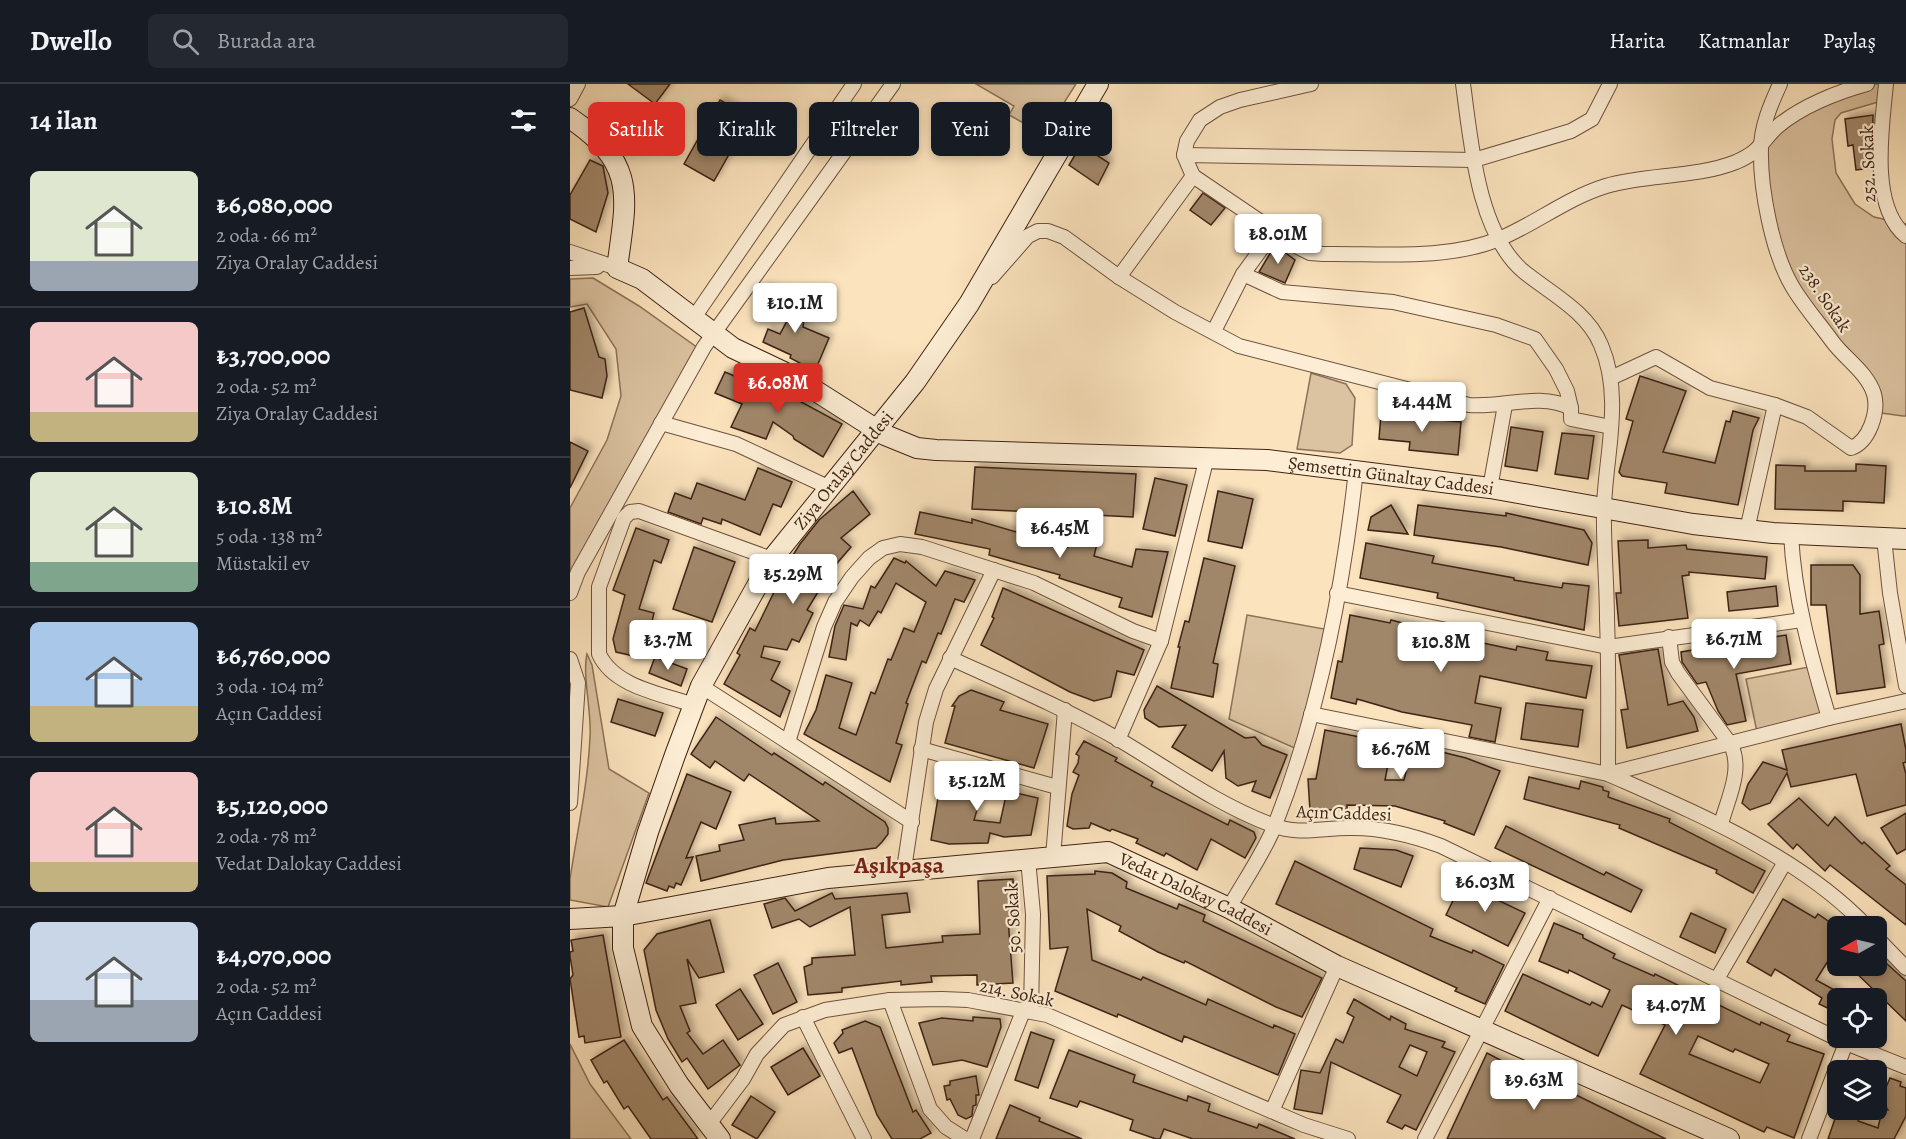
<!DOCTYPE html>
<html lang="tr">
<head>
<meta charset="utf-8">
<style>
  body { margin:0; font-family:Alegreya,serif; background:#242831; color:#f1f3f6; height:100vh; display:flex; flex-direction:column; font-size:22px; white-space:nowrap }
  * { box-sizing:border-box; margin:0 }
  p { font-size:20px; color:#9ea1a6 }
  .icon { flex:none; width:33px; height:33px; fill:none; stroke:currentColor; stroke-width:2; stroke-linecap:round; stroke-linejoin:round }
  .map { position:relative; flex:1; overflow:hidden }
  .side { display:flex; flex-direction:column; background:#171b24; width:570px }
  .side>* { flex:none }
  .top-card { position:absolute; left:18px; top:18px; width:570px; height:54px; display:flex; gap:12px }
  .needle { width:39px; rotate:262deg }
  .fabs { position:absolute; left:1257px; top:832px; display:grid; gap:12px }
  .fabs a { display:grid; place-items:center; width:60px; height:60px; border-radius:9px; background:#171b24; box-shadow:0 3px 9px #0003; font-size:30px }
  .price { position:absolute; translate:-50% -51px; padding:0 14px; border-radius:6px; background:#fff; color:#222; font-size:20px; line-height:39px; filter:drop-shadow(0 2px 3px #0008) }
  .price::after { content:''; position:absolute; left:50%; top:36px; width:18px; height:14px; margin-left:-9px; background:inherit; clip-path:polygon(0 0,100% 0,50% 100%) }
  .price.selected { background:#d93025; color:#fff }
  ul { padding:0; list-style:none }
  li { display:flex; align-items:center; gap:18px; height:150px; padding:0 30px }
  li+li { border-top:2px solid #363941 }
  li span { display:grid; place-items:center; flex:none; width:168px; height:120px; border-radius:9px; color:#555 }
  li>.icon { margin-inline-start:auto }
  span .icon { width:72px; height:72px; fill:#fffc; stroke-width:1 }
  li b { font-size:26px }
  h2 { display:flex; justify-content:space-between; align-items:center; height:72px; padding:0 30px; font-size:26px }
  .pill { padding:0 21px; border-radius:9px; background:#171b24; box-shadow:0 3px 9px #0003; font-size:21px; line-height:54px }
  .pill.selected { background:#d93025; color:#fff }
  header { display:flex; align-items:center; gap:36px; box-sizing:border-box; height:84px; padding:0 30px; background:#171b24; border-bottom:2px solid #363941 }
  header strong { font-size:28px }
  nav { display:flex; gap:33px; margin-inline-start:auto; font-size:21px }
  .search { width:420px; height:54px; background:#242831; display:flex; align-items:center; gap:15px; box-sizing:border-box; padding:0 21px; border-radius:9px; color:#9ea1a6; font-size:22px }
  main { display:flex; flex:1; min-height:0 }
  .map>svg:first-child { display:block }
</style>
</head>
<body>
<header>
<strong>Dwello</strong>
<div class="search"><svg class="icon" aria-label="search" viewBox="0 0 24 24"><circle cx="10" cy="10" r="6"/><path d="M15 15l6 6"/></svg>Burada ara</div>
<nav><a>Harita</a><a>Katmanlar</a><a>Paylaş</a></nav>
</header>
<main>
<section class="side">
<h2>14 ilan<svg class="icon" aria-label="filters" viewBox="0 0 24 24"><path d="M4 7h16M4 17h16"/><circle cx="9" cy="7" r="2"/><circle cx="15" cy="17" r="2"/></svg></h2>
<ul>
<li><span style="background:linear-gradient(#dfe7d0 75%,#9aa5b1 0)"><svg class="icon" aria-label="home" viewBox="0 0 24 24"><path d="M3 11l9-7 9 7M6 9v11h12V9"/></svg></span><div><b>₺6,080,000</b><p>2 oda · 66 m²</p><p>Ziya Oralay Caddesi</p></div></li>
<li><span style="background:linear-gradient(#f6c9c9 75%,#c2b280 0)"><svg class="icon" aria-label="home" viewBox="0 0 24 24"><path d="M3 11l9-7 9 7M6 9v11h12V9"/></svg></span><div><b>₺3,700,000</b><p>2 oda · 52 m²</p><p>Ziya Oralay Caddesi</p></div></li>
<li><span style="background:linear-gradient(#dfe7d0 75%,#7fa58c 0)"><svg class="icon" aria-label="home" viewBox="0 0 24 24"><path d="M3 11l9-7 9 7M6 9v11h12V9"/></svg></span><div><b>₺10.8M</b><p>5 oda · 138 m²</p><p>Müstakil ev</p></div></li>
<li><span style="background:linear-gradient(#a9c7e8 70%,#c2b280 0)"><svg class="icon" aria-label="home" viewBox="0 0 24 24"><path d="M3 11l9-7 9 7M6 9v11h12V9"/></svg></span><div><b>₺6,760,000</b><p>3 oda · 104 m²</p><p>Açın Caddesi</p></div></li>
<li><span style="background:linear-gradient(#f6c9c9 75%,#c2b280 0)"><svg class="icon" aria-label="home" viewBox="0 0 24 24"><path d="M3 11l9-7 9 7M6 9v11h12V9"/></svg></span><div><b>₺5,120,000</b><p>2 oda · 78 m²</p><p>Vedat Dalokay Caddesi</p></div></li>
<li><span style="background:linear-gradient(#c9d6e8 65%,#9aa5b1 0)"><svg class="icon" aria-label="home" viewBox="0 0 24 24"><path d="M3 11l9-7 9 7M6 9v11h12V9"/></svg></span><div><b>₺4,070,000</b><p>2 oda · 52 m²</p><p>Açın Caddesi</p></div></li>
</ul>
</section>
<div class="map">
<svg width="1336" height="1055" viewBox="0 0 1336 1055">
  <defs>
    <filter id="shadow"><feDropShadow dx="4" dy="-4" stdDeviation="3" flood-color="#0004"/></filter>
  </defs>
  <rect width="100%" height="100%" fill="#fbe3bd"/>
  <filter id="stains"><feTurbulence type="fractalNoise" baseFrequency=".00333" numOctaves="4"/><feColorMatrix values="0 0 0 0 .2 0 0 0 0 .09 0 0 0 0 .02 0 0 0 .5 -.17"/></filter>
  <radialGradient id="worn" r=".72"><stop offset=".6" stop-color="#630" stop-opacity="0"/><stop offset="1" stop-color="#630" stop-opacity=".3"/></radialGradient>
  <g fill="#dbc2a0" stroke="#8d725a" stroke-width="1.5">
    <path d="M406,0H506L474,50L439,31L444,22Z"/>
    <path d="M1297,0H1316L1315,16L1271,29L1265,36L1262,55L1266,89L1285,120L1304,133L1336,140V332H1333L1304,328V311L1210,178L1191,64L1206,44Z"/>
    <path d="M23,194L69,222L128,264L0,498V424L37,356L51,312L46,265L17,220L0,223V195Z"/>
    <path d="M741,289L776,300L785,314L782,361L770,369L727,365Z"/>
    <path d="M677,531L760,546L729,666L659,635Z"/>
    <path d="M17,570L22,581L39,685L79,709L38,823L0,816V795C7,748 18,700 20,653C22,629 12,591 17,570Z"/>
    <path d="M1244,582L1259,634L1188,653L1176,595Z"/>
    <path d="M0,960L20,1000L61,1055H0Z"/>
  </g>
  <g fill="#a1876b" stroke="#3f2313" stroke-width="1.5" fill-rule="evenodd" filter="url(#shadow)">
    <path d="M58,0H100L85,20Z"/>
    <path d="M150,16L180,33L144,97L114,80Z"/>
    <path d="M1303,31L1302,84L1286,86L1283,61L1278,62L1275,35Z"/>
    <path d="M511,61L539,79L528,101L499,81Z"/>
    <path d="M20,76L33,82L38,109L26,148L0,135V111Z"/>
    <path d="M633,109L655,124L641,141L620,126Z"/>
    <path d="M705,161L725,176L715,199L689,188Z"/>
    <path d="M196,204L235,227L233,243L259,254L245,287L220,274L221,271L193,258L198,245L210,250L220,231L189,217Z"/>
    <path d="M14,224L29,273L35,275L37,292L32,314L0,306V228Z"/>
    <path d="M155,288L183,300L187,294L272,340L253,373L224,355L223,352L203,338L196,355L161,343L172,320L145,309Z"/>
    <path d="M1070,292L1116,307L1093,368L1145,379L1156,337L1160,338L1163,327L1189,334L1183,346L1168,421L1095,409L1097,399L1052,392L1049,388L1063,337L1056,335Z"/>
    <path d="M811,330L891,338L888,371L839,366L840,358L809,355Z"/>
    <path d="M941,343L973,348L967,387L935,382Z"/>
    <path d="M992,349L1024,352L1018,395L985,390Z"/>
    <path d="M0,358L18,367L0,404Z"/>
    <path d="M1286,380L1316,382L1314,419L1273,417V427L1205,425L1206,381L1235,382V387H1286Z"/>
    <path d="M405,383L566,390L563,433L402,425Z"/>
    <path d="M188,384L222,398L211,423L203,420L190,451L152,435L151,440L133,434L131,440L98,428L105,409L121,415L127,399L175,416Z"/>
    <path d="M585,394L617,401L605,452L573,445Z"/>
    <path d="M283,407L300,430L271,454L281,463L262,485L237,526L243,529L229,558L222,555L217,566L194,562L191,573L210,578L201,596L220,607L210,633L154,600L170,571L167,569L180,544L185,547L208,500L206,498L230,460L249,436Z"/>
    <path d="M648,407L683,415L672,464L638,457Z"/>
    <path d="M821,421L838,450L798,446L801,433Z"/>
    <path d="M848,421L936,432V429L1014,446L1022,459L1018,481L931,463L844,451Z"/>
    <path d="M350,428L402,439V435L498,463L500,453L527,460L524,472L562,483L566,465L598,468L582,533L549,523L552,514L489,494L490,491L419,471L420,465L345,450Z"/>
    <path d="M66,444L99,456L91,479L84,476L69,525L84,529L73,574L46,568L43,555L55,511L43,506Z"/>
    <path d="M1078,456V464L1116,461L1117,465L1197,473L1195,495L1119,488V491L1112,492L1118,534L1049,542L1046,509H1051L1048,457Z"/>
    <path d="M796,459L864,472L862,479L944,494V496L992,504L993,499L1019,502L1014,546L867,514L868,509L790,494Z"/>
    <path d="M124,463L165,478L142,538L103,525Z"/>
    <path d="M324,474L335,479L336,477L366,502L375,487L405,496L394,518L385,515L371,550L368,549L356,579L352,577L336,619L338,620L326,659L332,661L320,698L234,650L246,626L256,591L282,599L269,644L286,651L301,608L305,610L318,575L321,576L334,544L344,548L356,518L326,499L311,529L308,527L299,542L290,536L287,542L281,539L276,576L259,573L265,542L274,521L293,525L301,502L305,504Z"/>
    <path d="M634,474L665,482L643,579L648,580L643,613L601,604L610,563H608L615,537L619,538Z"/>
    <path d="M1241,481H1283L1290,491V530L1309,527L1314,560L1309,561L1315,603L1267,610L1256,521H1241Z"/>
    <path d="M1206,502L1208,522L1159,527L1157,508Z"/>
    <path d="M433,504L574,566L564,591L547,587L541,613L524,617L500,608L411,561L424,534L422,533Z"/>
    <path d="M780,531L820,539L821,536L848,543L847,545L946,566L947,562L978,568L976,576L1022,582L1016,614L910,592L905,619L931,624L925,658L899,653L902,641L832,628L787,615L786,620L761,614L768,577L772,578Z"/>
    <path d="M1216,551L1221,580L1166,590L1176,637L1157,641L1148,627L1136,598L1127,600L1112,578L1111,568Z"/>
    <path d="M1088,565L1098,621L1113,617L1124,633L1128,647L1057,664L1051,626L1058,625L1049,571Z"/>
    <path d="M85,573L117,585L111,602L79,589Z"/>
    <path d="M587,602L675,654L685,653L692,661L717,671L700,714L682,707L686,697L668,702L656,694L654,667L642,687L602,663L616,641L589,643L575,634L574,626Z"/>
    <path d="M401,606L434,618L430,626L478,640L464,684L375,659L385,622H382L389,612Z"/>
    <path d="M48,615L93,629L85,652L41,638Z"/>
    <path d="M956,619L1013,626L1008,663L951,655Z"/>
    <path d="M146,633L202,671L204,669L253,701L255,698L315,738L318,744V750L312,758L306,764L213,776L131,797L126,772L150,767L149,761L174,756L169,741L205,734L206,740L249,737L179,690L174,697L145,677L140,684L121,670Z"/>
    <path d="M1331,640L1336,666V678L1333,679L1336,690V721L1297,732L1286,690L1221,703L1217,689L1200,719L1180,726L1172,719L1178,700L1193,678L1217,686L1212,666Z"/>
    <path d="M755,646L834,662L835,659L896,674L930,687L904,751L874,739L875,737L825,722L777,721V725L740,727L738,695H746ZM820,670L839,675L834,696H815Z"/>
    <path d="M514,657L547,674L545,677L583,698L581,702L658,741L660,736L684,748L686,754L675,774L641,755L627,786L596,769L594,772L566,759L568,755L542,745L540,747L521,739L519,744L503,745L497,742L502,710L509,691L503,688L508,679L509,672L506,670Z"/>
    <path d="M373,684L416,696L404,736L430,739L437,707L468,714L461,751L434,753L420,749L418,759L379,760L361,756Z"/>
    <path d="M117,690L161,708L146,745L131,738L116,774L123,773L111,801L106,799L104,804L99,802L97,807L76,799Z"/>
    <path d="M959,693L1009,705L1011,697L1033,703V706L1039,708L1038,713L1100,735L1099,738L1195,787L1183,809L1146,789L1147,786L1049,744L1050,741L954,715Z"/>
    <path d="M1229,714L1258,742L1265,733L1292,760L1294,758L1320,782L1316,785L1336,801V841L1260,781L1255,787L1227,760L1223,765L1198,740Z"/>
    <path d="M1336,729V765L1327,770L1311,744Z"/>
    <path d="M936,742L1034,791L1036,788L1072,806L1061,828L925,764Z"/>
    <path d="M790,764L826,766L843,772L831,803L784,785Z"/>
    <path d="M725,777L863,845L860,852L902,869L903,866L934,881L915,920L885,907L887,904L706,820Z"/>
    <path d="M525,787L542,789L557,798L556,804L607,825L609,820L635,831L633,837L752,894L732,933L706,923L615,877L614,879L588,868L549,847L551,842L517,825L522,876L571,896L573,893L636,921L638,915L703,944L704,941L725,950L708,991L614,952L612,958L548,930L547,933L485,907L498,863L480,865L477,792L525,790Z"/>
    <path d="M894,794L920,806L917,811L955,829L938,862L876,831Z"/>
    <path d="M443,795L445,834L438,835L443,899L407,901V891L361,892L362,898L331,901V897L272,904V908L238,911L234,883L242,880V874L285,871L280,823L240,843L229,835L202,844L194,820L215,814L225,827L262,809L265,815L337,809L340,828L312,831L316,864L373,858L372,852L410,850L408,797Z"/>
    <path d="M1213,815L1245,834L1248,830L1268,844V869L1261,878L1258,877L1246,896L1268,908V929L1249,920L1252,914L1205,885L1201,892L1177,878Z"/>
    <path d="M1121,829L1156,845L1145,869L1110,853Z"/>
    <path d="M140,836L154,888L129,894L117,875L126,919L110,922L120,947L117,949L133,970L153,956L170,981L138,1005L117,974L112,978L98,955L86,926L74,866L87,850Z"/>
    <path d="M984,839L1013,851V854L1045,870L1043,874L1084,892L1085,890L1190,941L1191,938L1220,951L1217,957L1254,970L1224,1054L1197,1043L1194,1048L1070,990L1095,941L1052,921L1028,972L935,927L953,890L1020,921L1022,918L1032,923L1040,906L999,886L998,889L969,877ZM1128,952L1163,968L1165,965L1199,980L1190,999L1119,970Z"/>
    <path d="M33,851L51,953L15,959L14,952L9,953L0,895L3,891L0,872V868L3,867L1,856Z"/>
    <path d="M1306,870L1336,897V937L1279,882H1306Z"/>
    <path d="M208,879L227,918L203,930L184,891Z"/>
    <path d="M170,905L193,940L168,956L146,921Z"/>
    <path d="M784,915L820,936L821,932L836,940L835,945L875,958L872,963L885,968L846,1046L835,1041L832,1045L817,1038L831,1011L761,978L752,1030L724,1025L731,986L750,989L766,955L773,959L784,933L777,929ZM840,961L857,968L847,992L829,983Z"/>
    <path d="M403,933L430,935L431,943L417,983L392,976L363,981L349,939L372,934L403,937Z"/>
    <path d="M295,937L310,943L343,1028L346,1026L361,1049L350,1055H322L307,1031L282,964L269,969L264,959L273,949L272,946Z"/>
    <path d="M461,948L484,956L468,1004L445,996Z"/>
    <path d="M54,956L93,1016L97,1013L128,1055H81L58,1022L54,1025L37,997L34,999L21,976Z"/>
    <path d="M233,964L250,992L218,1011L201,983Z"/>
    <path d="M499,966L565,991L563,998L617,1017L618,1012L640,1020L638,1027L687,1044L689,1040L725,1055H623L594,1045L590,1055H586L560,1046L563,1036L510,1017L507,1023L480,1014Z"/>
    <path d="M917,969L983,1004L984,1001L1004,1010L1096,1055H877Z"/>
    <path d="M406,992L409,1011H406V1021L403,1022L402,1032L396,1035L388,1031L380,1015L377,1016L374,1002L380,1001V997Z"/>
    <path d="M1320,994L1331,998L1330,1002L1336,1004V1032L1324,1055H1258L1268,1026H1291L1288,1037L1308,1044L1312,1026H1318L1311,1015Z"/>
    <path d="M181,1012L205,1028L187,1055L162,1041Z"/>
    <path d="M440,1021L470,1034L469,1037L512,1055H426Z"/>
  </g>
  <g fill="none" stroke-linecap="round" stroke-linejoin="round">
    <g stroke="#6e533e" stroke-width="16">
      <g id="street">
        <path d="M741,0L670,16L650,23L630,36L617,57L614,71L623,92L728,163L740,169L753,170C810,169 875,177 929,155C965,140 997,114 1036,102C1076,90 1126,94 1166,78C1191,67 1190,59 1207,43C1230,23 1267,8 1297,0"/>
        <path d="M893,0C901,57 907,147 953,187C980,209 1017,227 1031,261C1053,312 1036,369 1034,422C1033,460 1037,498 1037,536C1039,587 1038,639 1038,690C1126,729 1230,772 1297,843"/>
        <path d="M1316,0C1312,43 1299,122 1336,152"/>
        <path d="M0,15L8,0"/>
        <path d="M614,71L904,76L1001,47L1022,35L1040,0"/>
        <path d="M0,168L47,184"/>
        <path d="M0,184L27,183"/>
        <path d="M673,190L712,208L823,218L926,241L965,255L986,285L997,307L1001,324V335L1041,343"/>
        <path d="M422,193L458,152L468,147H478L494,153L549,193L605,228L669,262L899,321C934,324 968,308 1001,324"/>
        <path d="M549,193L623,92"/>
        <path d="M123,235L284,0"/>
        <path d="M644,247L673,190L705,146"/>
        <path d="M1043,293L1086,273L1140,304L1205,321L1237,333L1281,364C1299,358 1309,328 1304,310C1297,288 1275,275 1262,257C1249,239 1233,221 1222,202C1202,168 1190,104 1191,65C1191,42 1201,20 1210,0"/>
        <path d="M91,339L166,360L258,403"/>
        <path d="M920,404L935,321"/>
        <path d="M1177,446L1205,321"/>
        <path d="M1221,450C1224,513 1241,573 1259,634"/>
        <path d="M1314,454L1320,509L1336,602"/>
        <path d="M0,509L8,488L134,263L323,0"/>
        <path d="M767,509L1038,563L1232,536"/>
        <path d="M1099,553L1102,578L1108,589L1161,661C1173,686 1158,714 1151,740"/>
        <path d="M380,574C437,600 494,624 548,655C599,685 646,720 702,741C730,752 754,743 783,744C814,744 841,751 871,762L1276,959L1336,983"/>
        <path d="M0,575L8,599L0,719"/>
        <path d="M131,602L342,738"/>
        <path d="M124,621C92,610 44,603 29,570V503L54,434L60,428L69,427L202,475"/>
        <path d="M741,630L1038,690L1259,634L1336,617"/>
        <path d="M548,656L591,557L637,373"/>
        <path d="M218,658L254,543L265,518L282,493L299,474L313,464L330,460L352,463L464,499L563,547L591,557"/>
        <path d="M351,665L487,703"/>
        <path d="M483,773L495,626"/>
        <path d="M458,775L463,830L461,926"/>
        <path d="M334,785L356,638L366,605L424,486"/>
        <path d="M659,824C674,797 694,769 705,741C749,629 773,505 786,386"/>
        <path d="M1306,853L1336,884"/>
        <path d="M1147,895L1215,778"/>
        <path d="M320,916L360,1025L376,1043L395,1055"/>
        <path d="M233,933L294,1055"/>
        <path d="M702,1027L767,882"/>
        <path d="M139,1040L173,995L187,970L214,941L255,926L320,916L372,915L398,916L477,931L734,1041L778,1055"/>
        <path d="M402,1055L454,925"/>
        <path d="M855,1055L980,814"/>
        <path d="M1239,1055L1276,959"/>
      </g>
    </g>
    <g stroke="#3f2313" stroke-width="22">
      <g id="secondary">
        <path id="s1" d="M0,34C67,80 57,111 47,184L72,195L163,264L224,293L315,351L347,364L366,366L697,376L920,404L1123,440L1203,449L1336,455"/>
        <path id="s2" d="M0,835L53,832L258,794L538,768L659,824L767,882L1159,1055"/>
        <path id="s3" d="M150,1055L109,1001L72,942L53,864V832L78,748L105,671L131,602L202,475L345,298L399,220L528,0"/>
      </g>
    </g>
    <use href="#street" stroke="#fcedd4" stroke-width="14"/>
    <use href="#secondary" stroke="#fcedd4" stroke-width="20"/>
  </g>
  <g text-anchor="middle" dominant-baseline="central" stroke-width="4.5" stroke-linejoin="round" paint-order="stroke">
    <g font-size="18" fill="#3f2313" stroke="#fcedd4">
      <text transform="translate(1298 80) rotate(-92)">252. Sokak</text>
      <text transform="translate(1255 214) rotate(56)">238. Sokak</text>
      <text stroke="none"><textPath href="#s3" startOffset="752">Ziya Oralay Caddesi</textPath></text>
      <text stroke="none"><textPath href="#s1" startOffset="998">Şemsettin Günaltay Caddesi</textPath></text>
      <text transform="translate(774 729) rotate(2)">Açın Caddesi</text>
      <text stroke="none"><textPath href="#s2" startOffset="640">Vedat Dalokay Caddesi</textPath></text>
      <text transform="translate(443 834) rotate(-93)">50. Sokak</text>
      <text transform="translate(447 909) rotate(12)">214. Sokak</text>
    </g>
    <g font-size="24" font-weight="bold" fill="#7a1f14" stroke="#fcedd4">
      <text x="329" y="781">Aşıkpaşa</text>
    </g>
  </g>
  <rect width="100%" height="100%" filter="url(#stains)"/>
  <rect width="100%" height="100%" fill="url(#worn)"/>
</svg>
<div class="fabs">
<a><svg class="needle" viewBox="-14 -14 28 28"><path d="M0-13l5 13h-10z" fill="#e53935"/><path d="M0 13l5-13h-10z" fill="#9ea1a6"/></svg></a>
<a><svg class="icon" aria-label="locate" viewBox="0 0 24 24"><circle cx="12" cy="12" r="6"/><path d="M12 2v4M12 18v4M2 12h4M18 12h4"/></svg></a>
<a><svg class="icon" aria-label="layers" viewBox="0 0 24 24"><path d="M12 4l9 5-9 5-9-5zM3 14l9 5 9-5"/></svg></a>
</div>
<b class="price" style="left:708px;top:181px">₺8.01M</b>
<b class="price" style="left:225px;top:250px">₺10.1M</b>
<b class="price selected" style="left:208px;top:330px">₺6.08M</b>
<b class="price" style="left:852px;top:349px">₺4.44M</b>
<b class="price" style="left:490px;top:475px">₺6.45M</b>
<b class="price" style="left:223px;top:521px">₺5.29M</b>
<b class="price" style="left:1164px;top:586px">₺6.71M</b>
<b class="price" style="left:98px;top:587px">₺3.7M</b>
<b class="price" style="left:871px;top:589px">₺10.8M</b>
<b class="price" style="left:831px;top:696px">₺6.76M</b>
<b class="price" style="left:407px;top:728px">₺5.12M</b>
<b class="price" style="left:915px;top:829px">₺6.03M</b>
<b class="price" style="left:1106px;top:952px">₺4.07M</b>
<b class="price" style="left:964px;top:1027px">₺9.63M</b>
<div class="top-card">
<a class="pill selected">Satılık</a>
<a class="pill">Kiralık</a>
<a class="pill">Filtreler</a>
<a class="pill">Yeni</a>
<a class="pill">Daire</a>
</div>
</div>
</main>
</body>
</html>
